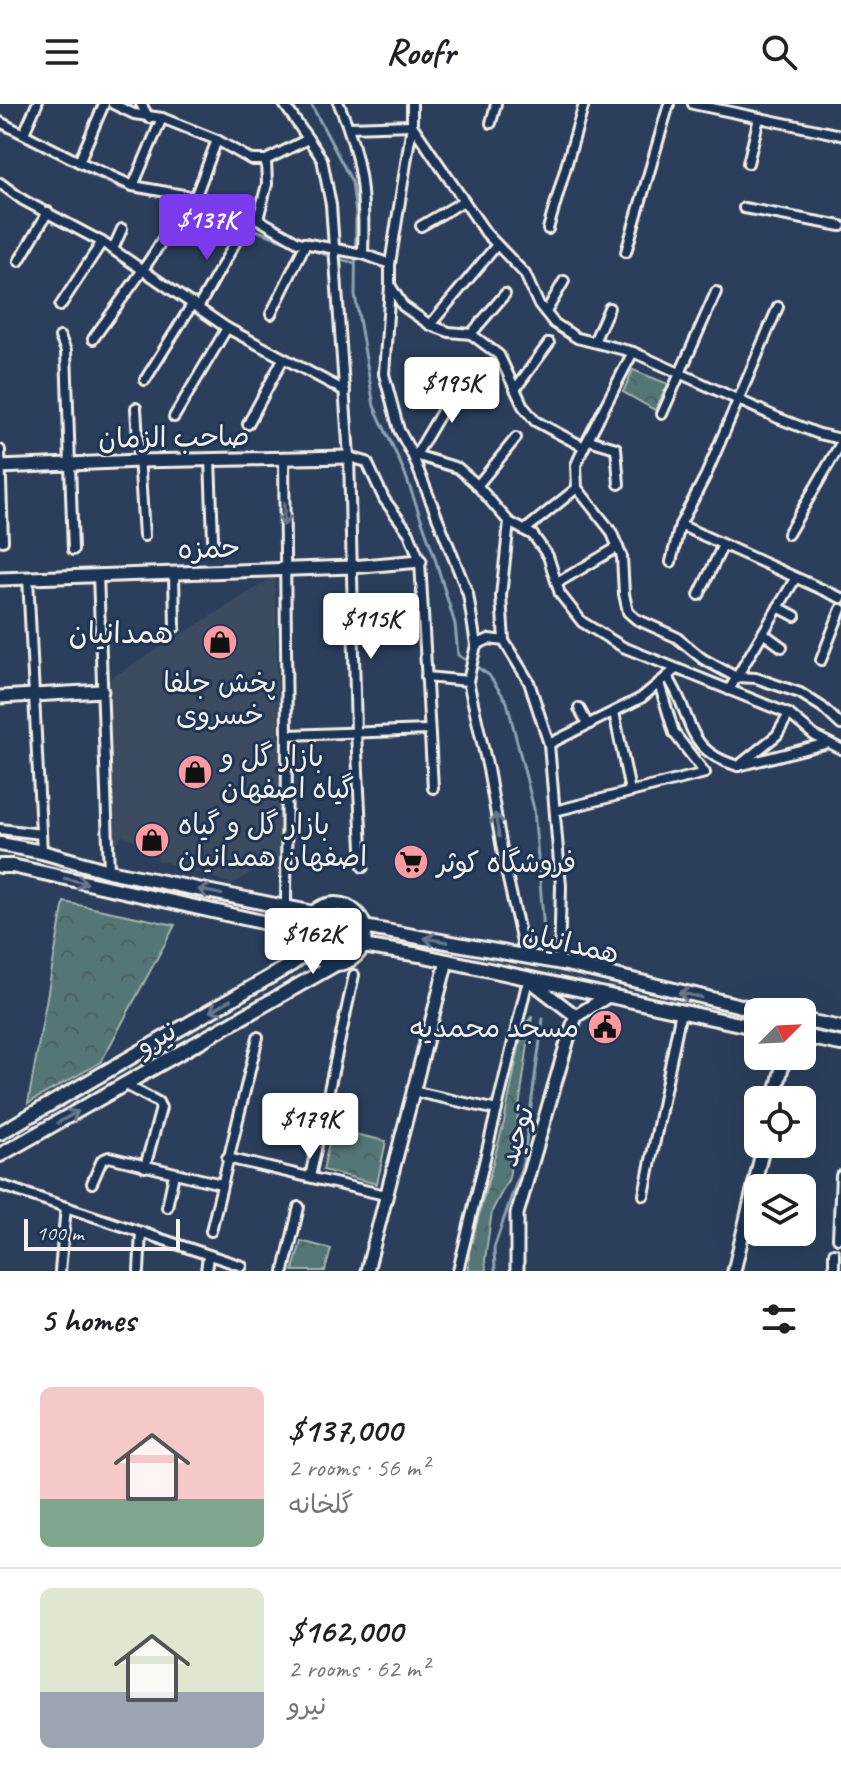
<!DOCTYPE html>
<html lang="en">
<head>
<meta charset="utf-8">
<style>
  body { margin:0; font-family:Caveat,"Playpen Sans Arabic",sans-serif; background:#f6f6f6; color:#202124; height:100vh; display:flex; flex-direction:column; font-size:30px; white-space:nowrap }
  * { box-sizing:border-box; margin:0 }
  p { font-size:26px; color:#757577 }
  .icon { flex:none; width:44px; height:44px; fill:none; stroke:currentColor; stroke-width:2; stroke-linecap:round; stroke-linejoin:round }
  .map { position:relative; height:1167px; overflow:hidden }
  .panel { display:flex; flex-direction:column; background:#fff; flex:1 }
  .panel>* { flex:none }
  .needle { width:52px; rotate:66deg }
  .buttons { position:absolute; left:744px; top:894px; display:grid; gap:16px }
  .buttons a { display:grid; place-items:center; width:72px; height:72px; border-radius:12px; background:#fff; box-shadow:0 8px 32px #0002; font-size:40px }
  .scale { position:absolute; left:24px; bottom:20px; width:156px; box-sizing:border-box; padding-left:8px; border:4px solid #f4f1e8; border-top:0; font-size:22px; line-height:28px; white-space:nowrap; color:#f4f1e8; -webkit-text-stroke:6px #1d3557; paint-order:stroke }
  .price { position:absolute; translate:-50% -68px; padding:0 18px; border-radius:8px; background:#fff; color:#222; font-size:26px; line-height:52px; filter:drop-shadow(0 2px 4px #0008) }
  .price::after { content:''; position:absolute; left:50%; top:48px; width:24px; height:18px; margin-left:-12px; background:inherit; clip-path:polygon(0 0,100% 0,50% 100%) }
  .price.current { background:#7c3aed; color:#fff }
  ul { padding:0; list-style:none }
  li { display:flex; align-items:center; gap:24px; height:200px; padding:0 40px }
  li+li { border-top:2px solid #e0e0e0 }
  li span { display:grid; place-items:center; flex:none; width:224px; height:160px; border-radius:12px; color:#555 }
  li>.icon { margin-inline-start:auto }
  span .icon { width:96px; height:96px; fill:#fffc; stroke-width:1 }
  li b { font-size:34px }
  h2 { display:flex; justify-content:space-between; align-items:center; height:96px; padding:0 40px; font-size:34px }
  header { display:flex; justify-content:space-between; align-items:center; height:104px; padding:0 40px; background:#fff; font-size:36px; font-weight:800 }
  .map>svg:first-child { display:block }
</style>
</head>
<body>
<header><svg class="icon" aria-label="menu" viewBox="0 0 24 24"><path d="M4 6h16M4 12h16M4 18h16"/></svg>Roofr<svg class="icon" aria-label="search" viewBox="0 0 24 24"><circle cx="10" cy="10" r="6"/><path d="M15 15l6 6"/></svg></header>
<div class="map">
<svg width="841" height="1167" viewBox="0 0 841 1167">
  <defs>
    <pattern id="forest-crowns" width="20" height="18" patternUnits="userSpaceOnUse" patternTransform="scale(2)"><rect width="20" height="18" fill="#557676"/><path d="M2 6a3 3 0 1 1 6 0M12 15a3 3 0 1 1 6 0" fill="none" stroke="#4f5f5e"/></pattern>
  </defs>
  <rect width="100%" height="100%" fill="#2b3f5c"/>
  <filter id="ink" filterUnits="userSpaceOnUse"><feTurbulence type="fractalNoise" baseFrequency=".0125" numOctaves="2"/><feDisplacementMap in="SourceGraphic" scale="16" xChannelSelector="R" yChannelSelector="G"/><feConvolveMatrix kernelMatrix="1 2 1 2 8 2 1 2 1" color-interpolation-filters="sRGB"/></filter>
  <g filter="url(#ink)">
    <path fill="#3c4b61" d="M275,472L282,775L266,760L232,780L158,756L154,742L122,732L114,745L108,576Z"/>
    <circle fill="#557676" stroke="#a4b4af" stroke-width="2" cx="334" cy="829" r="22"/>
    <g fill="url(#forest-crowns)" stroke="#a4b4af" stroke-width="2">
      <path d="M633,266L668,280L655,306L623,288Z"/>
      <path d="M64,798L175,821L101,958L28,999Z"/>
      <path d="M532,912L509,1074L492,1107L485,1155L486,1167H469V1148L504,1018L523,924Z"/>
      <path d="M332,1025L386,1037L377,1080L323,1066Z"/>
      <path d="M301,1137L331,1145L325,1167H293Z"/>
    </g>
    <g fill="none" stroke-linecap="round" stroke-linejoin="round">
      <g stroke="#8da2b3" stroke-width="3">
        <path d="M311,0L352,78L356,111L355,191L374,302L404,367L433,448L455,520L458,551L489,571L507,598L534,705L544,827"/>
        <path d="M0,25C41,42 79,67 121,84C138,91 157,90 175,96C235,116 292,143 354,159"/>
        <path d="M495,1167L494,1144L523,1059L543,915"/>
      </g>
      <g stroke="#f4f1e8" stroke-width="14">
        <g id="minor">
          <path d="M113,0L134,10L162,14L217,36L252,56H266L308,35"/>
          <path d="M141,0L149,14"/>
          <path d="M284,0L322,55L331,101L349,353L367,358L384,395L409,429L420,457L433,684"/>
          <path d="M339,0C362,54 365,92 363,150"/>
          <path d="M412,0V21L390,160V181L403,202L430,221L449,228L471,230L499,251L523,302L535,317L584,343L576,361L577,384L611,427L622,453L624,490L628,508L636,515L676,533L703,555L736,573L756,574L800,589L822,603L841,621"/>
          <path d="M693,0L841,31"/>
          <path d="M0,18L79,58L133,82L200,94L258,115L298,138L363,150L390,160"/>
          <path d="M491,19L496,0"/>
          <path d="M412,21L486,129L525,170L538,199L554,219L577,234L633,248L778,314L819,330L841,335"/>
          <path d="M349,23L412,21"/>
          <path d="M24,29L37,0"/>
          <path d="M79,58L104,0"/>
          <path d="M748,59L759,14"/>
          <path d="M0,79L23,96L102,138L227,224L345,287"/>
          <path d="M133,82L162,14"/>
          <path d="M195,94L217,36"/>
          <path d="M744,104L841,122"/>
          <path d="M258,115L267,80L266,56"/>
          <path d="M421,122L464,97"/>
          <path d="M548,125L584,0"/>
          <path d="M113,145L122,125"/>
          <path d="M626,148L669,0"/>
          <path d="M19,157L48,108"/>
          <path d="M390,181L384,270L399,326L412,350L468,490L476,541L468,577L488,665L505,762L525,852"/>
          <path d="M60,202L102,138"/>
          <path d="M199,202L250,113"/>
          <path d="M546,208L564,177"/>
          <path d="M271,210L306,139"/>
          <path d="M430,221L496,142"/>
          <path d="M471,230L505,190"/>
          <path d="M60,233L66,247L73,446"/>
          <path d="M93,235C123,192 167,139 185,91"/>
          <path d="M594,238L609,204"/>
          <path d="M145,276L193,199"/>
          <path d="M516,284L549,239"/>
          <path d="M136,304L144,432"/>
          <path d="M662,310L716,188"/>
          <path d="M174,313L227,224"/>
          <path d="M248,320L283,255"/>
          <path d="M589,336L616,344L619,380"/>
          <path d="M584,343L633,248"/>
          <path d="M0,346L3,437"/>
          <path d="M412,350L458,364L474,378L509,418L533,431L548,452L560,490L582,518L623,543L789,610L815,632L841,645"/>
          <path d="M416,351L461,275"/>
          <path d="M349,353L356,629L363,763"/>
          <path d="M284,354L287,631L286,804"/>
          <path d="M210,355L213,435"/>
          <path d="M477,382L516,334"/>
          <path d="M509,418L501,492L504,537L529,578L549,640L561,782L559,859"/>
          <path d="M680,421L841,494"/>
          <path d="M525,426L577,384"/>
          <path d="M788,430L841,339"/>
          <path d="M671,458L680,421L706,371L778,203"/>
          <path d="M174,469L175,523"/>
          <path d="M98,471L109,767"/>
          <path d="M28,474L42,748"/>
          <path d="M557,479L618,443"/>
          <path d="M699,491L723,441"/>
          <path d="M778,503L795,512"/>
          <path d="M763,529L782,543"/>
          <path d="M476,541L489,535L504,537"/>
          <path d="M821,556L841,505"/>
          <path d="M667,572C695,612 681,645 738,662"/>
          <path d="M426,573L468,577"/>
          <path d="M729,586L795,475"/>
          <path d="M579,604L588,621"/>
          <path d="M614,608L630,687"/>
          <path d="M287,631L429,626"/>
          <path d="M549,640L641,594L676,565"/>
          <path d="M742,659L777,631L789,610"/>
          <path d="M738,662L828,639"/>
          <path d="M555,707L705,669L674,629L659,579"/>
          <path d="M0,725L41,730"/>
          <path d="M124,980L158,998L161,1004L145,1063"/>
          <path d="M412,987L497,1006"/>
          <path d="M227,1054L385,1091"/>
          <path d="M310,1073L354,871"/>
          <path d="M92,1079L102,1056L109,1053L221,1080"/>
          <path d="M0,1081L242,1162"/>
          <path d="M644,1091L681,907"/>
          <path d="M167,1103L174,1070"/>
          <path d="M211,1127L258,933"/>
          <path d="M838,1134L841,1072"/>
          <path d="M834,1149V1167"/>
          <path d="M60,1167L66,1103"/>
          <path d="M139,1167L141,1128"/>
          <path d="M206,1167L208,1152"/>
          <path d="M284,1167L299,1103"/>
          <path d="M458,1167L526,884"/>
        </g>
      </g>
      <g stroke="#f4f1e8" stroke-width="17">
        <g id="tertiary">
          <path d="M0,363L139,357L349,353"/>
          <path d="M0,475L352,463L420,457"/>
          <path d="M0,593L102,587"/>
          <path d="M528,875L576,912"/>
          <path d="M774,996L785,952"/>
          <path d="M367,1167L447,857"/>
          <path d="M517,1167V1110L568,935L576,912L608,892"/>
          <path d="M734,1167L764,1040"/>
        </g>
      </g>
      <g stroke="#f4f1e8" stroke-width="18">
        <g id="secondary">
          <path d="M0,740L42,748L109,767L314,809"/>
          <path d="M0,762H12L275,821L305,832"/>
          <circle cx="335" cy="830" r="30"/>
          <path d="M364,823L562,859L766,908"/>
          <path d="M362,842L420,851L758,924"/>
          <path d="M802,916L841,924"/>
          <path d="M802,932L841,940"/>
          <path d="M0,1029L292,860L310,846"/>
          <path d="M0,1051L336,860"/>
        </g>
      </g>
      <use href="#minor" stroke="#1d3557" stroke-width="8"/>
      <use href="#tertiary" stroke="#1d3557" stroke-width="11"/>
      <use href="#secondary" stroke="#1d3557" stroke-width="12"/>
    </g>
    <defs><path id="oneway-shaft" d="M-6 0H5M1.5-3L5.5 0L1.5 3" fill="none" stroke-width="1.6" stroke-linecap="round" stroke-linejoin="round" transform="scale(2)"/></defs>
    <g stroke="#68778a">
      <use href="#oneway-shaft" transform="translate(284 410) rotate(90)"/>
      <use href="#oneway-shaft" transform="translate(497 721) rotate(-100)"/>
      <use href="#oneway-shaft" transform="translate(76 777) rotate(13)"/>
      <use href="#oneway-shaft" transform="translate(210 788) rotate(-168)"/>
      <use href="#oneway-shaft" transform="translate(436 836) rotate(-170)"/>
      <use href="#oneway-shaft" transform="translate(690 891) rotate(-168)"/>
      <use href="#oneway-shaft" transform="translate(220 902) rotate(150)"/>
      <use href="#oneway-shaft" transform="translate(68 1013) rotate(-30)"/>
    </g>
  </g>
  <defs>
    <g id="shop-disc" transform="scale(1.8)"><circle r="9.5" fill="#ff9aa2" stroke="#1d3557"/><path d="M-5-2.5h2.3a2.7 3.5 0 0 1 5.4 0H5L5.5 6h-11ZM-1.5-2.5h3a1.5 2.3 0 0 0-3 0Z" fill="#111"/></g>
    <g id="supermarket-disc" transform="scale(1.8)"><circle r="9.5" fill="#ff9aa2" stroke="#1d3557"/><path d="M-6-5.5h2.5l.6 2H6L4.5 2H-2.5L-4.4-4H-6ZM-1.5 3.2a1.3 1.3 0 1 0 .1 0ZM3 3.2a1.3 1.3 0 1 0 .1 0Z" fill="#111"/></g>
    <g id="civic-disc" transform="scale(1.8)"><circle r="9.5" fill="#ff9aa2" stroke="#1d3557"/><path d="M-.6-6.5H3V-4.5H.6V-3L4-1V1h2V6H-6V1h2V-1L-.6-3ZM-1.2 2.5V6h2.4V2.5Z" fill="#111"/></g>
  </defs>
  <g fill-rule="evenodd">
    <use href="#shop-disc" x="220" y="538"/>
    <use href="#shop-disc" x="195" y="668"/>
    <use href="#shop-disc" x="152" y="736"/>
    <use href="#supermarket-disc" x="411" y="758"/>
    <use href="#civic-disc" x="605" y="923"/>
  </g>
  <g text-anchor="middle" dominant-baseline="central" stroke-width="6" stroke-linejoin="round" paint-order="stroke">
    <g font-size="28" fill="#f4f1e8" stroke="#1d3557">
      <text transform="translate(174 333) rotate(-1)">صاحب الزمان</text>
      <text transform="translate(209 444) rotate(-2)">حمزه</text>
      <text transform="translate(571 839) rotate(13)">همدانیان</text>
      <text transform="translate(156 934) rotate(-30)">نیرو</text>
      <text transform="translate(516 1032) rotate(-73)">توحید</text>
    </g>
    <g font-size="28" fill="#f4f1e8" stroke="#1d3557" text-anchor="start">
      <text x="220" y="578" text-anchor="middle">پخش جلفا<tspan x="220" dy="32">خسروی</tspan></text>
      <text x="221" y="652">بازار گل و<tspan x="221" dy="32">گیاه اصفهان</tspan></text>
      <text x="178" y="720">بازار گل و گیاه<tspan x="178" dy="32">اصفهان همدانیان</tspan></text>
      <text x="437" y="758">فروشگاه کوثر</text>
      <text x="579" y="923" text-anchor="end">مسجد محمدیه</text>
    </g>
    <g font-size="30" fill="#f4f1e8" stroke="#1d3557">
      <text x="121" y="529">همدانیان</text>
    </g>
  </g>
</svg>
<div class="buttons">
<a><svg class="needle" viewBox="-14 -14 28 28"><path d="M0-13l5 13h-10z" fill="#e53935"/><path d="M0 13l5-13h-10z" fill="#757577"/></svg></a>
<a><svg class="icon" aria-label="locate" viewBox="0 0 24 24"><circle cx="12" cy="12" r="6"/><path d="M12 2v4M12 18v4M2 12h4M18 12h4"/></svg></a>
<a><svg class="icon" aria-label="layers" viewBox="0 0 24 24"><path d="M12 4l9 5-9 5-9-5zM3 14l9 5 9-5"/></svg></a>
</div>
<div class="scale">100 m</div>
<b class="price current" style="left:207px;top:158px">$137K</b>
<b class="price" style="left:452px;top:321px">$195K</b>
<b class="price" style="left:371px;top:557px">$115K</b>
<b class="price" style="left:313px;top:872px">$162K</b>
<b class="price" style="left:310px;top:1057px">$179K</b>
</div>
<section class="panel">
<h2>5 homes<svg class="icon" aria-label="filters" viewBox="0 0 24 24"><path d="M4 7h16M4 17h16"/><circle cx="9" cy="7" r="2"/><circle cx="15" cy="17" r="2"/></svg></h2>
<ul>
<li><span style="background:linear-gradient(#f6c9c9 70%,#7fa58c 0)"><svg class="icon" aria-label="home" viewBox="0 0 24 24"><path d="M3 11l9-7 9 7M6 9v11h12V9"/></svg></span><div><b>$137,000</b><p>2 rooms · 56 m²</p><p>گلخانه</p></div></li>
<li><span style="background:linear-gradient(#dfe7d0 65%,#9aa5b1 0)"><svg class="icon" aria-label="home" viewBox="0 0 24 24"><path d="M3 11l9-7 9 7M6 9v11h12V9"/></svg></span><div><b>$162,000</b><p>2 rooms · 62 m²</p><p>نیرو</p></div></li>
</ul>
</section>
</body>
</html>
